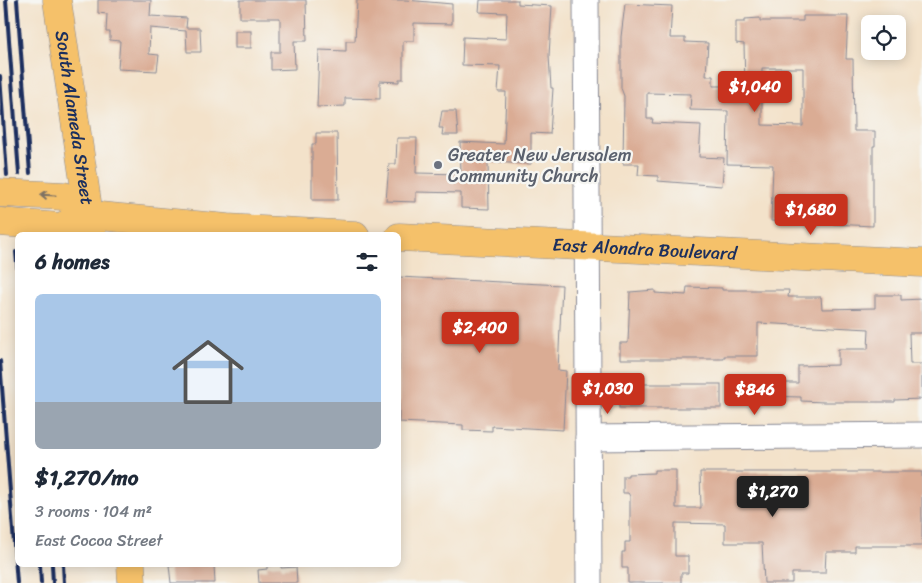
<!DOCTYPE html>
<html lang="en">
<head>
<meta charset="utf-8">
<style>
  body { margin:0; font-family:Sriracha,sans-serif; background:#f6f6f7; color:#1f2937; height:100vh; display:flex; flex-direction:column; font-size:19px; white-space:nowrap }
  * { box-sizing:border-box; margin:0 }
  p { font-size:16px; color:#747a83 }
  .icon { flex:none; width:28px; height:28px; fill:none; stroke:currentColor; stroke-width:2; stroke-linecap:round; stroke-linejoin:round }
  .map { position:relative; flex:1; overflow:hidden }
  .drawer { position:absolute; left:15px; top:232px; width:386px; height:335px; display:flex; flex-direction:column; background:#fff; border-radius:8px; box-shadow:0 2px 12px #0003 }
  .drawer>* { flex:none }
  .controls { position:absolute; left:861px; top:15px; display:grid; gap:10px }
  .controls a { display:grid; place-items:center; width:45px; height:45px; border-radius:8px; background:#fff; box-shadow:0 2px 12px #0003; font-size:25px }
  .price { position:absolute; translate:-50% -42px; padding:0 11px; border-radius:5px; background:#c8321e; color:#fff; font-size:16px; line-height:32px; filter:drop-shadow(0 1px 2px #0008) }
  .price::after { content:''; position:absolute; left:50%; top:30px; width:15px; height:11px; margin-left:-8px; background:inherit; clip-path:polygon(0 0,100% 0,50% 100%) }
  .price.current { background:#222; color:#fff }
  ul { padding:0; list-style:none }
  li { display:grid; align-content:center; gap:10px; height:265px; padding:0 20px }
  li span { display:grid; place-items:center; height:155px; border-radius:8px; color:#555 }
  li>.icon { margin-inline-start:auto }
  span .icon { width:90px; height:90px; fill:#fffc; stroke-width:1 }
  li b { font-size:21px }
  h2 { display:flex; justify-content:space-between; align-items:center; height:60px; padding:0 20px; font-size:21px }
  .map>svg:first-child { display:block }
</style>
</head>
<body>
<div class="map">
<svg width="922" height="583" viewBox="0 0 922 583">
  <rect width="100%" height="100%" fill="#f6f6f2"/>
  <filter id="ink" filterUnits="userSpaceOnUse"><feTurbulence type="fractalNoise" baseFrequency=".02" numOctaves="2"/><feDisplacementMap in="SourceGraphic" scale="10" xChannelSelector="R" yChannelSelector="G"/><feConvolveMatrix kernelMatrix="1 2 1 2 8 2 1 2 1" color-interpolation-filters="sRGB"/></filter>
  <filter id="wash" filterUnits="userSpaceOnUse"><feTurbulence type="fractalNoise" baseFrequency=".0096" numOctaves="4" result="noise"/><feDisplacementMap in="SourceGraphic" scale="20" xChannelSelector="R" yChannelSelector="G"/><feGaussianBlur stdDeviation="1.12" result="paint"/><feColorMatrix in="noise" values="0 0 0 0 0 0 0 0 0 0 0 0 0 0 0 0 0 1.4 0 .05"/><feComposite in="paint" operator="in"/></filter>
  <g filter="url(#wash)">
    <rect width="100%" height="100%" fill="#f3e2ca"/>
    <g id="blocks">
      <g fill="#daac94" fill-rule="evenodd">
        <path d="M98,0H151L150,16L187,18L186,28H200L201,52H187L186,31L150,28L149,54L159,55L157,71L118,69L120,41L110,40V32H106L107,14L98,13Z"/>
        <path d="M240,0H306L307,41H294L295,69L271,70V52H280V18H240Z"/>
        <path d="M357,0H406L452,4V24L414,23V41H403V79H399V82L380,81V99L345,98V106L317,107L319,50L346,51V41H355Z"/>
        <path d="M480,0H518V4L552,6L549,56L551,88H553L550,134L531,133V164L488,162L489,209L461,208V193L416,192V202L386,201L389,164H396L397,138H417L416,173L461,174L460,142L504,144L506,92H498L500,66L462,65L463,37L506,39L507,13L479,12Z"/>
        <path d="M625,4L672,6L670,38H685V42L708,43L706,76H713V86H745L744,44L736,43V22H745V19L760,18V21H803V16H848L846,59H853L854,131H875V146H873V226L771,221L773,165L727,164L728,111L690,110L691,94L647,93V119H653L652,123L701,125L699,157L724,158L722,186L658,181V176L638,175L639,164H623L624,96L621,88V37ZM762,68H803V126L762,125Z"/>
        <rect x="235" y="31" width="16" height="17"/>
        <path d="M442,111H456L458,135H442L443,128H439Z"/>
        <path d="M316,133H337L338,200H312V144H316Z"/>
        <path d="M399,277L562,285L558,370L566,371L563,430L492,426V431L463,430V425L399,422Z"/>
        <path d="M687,287L722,288V290H789L788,297H821L822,309L875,308V295H901V300L922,299V333H909L910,364H922V399L895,400V402H824L801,401V397L762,396V383H798V366L838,365V349H868L869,329L758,323V356H724V359H620V343H628L630,292L655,290V293L686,295Z"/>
        <rect x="619" y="384" width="102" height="24"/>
        <path d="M654,470H676V508H701L700,472H922V546H855V552H826L825,573H792V583H764L762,543H725V524L675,523V556H688V573H681V583H628V568H622V552H625V542H630V496L628,493H623V476H628V474L654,473Z"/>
        <path d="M169,565H214L215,583H171Z"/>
        <path d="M281,565V568L296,567L297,583H259L258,570L267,569V566Z"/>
      </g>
    </g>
  </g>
  <g filter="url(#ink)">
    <use href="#blocks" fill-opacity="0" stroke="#878894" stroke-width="1"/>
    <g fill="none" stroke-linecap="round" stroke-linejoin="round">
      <g stroke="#878894" stroke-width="27">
        <g id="minor">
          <path d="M586,0L589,583"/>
          <path d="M588,438L922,435"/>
        </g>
      </g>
      <g stroke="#878894" stroke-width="29">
        <g id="major">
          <path id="s1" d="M57,0L92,235"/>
          <path d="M0,193L64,196L89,215"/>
          <path d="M0,222L60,227L89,215L227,228L355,235"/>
          <path id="s2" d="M399,237L922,263"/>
          <path d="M131,565L132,583"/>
        </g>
      </g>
      <use href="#minor" stroke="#fff" stroke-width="25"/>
      <use href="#major" stroke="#f5c16b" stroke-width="28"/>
      <g stroke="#1b2f5e" stroke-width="4">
        <path d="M6,0L19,174"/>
        <path d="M17,0L30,173"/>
        <path d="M0,76L7,175"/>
        <path d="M16,252L18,274"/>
        <path d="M0,361L17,583"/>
        <path d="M40,565L41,583"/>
        <path d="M52,565L53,583"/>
        <path d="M63,565L64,583"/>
      </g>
    </g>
    <defs><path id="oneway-shaft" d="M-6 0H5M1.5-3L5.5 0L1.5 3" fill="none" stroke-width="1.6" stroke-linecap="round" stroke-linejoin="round" transform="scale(1.25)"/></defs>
    <use stroke="#7d7164" href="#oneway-shaft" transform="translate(48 195) rotate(-177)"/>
  </g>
  <circle fill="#6b7280" stroke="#f6f6f2" stroke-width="2" cx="438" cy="165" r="5"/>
  <g text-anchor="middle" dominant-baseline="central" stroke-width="4.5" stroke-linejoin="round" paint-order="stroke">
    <g font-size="18" fill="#1b2f5e" stroke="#f6f6f2">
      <text stroke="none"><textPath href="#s1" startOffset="119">South Alameda Street</textPath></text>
      <text stroke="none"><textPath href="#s2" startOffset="246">East Alondra Boulevard</textPath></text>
    </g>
    <g font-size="18" fill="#5b616d" stroke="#f6f6f2" text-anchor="start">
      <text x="448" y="155">Greater New Jerusalem<tspan x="448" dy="21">Community Church</tspan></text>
    </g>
  </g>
</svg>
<div class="controls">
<a><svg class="icon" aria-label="locate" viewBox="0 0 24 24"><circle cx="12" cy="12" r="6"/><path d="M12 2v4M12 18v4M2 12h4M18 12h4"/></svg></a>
</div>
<b class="price" style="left:755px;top:113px">$1,040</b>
<b class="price" style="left:811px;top:236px">$1,680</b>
<b class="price" style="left:480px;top:354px">$2,400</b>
<b class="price" style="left:608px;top:415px">$1,030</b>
<b class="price" style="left:755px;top:416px">$846</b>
<b class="price current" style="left:773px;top:518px">$1,270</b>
<section class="drawer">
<h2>6 homes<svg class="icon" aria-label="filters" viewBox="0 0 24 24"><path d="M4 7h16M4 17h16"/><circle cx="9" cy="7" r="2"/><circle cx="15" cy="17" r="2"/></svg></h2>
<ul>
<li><span style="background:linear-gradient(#a9c7e8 70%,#9aa5b1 0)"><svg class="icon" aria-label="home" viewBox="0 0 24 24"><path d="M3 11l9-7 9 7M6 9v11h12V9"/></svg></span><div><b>$1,270/mo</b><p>3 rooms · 104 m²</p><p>East Cocoa Street</p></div></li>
</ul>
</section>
</div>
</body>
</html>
